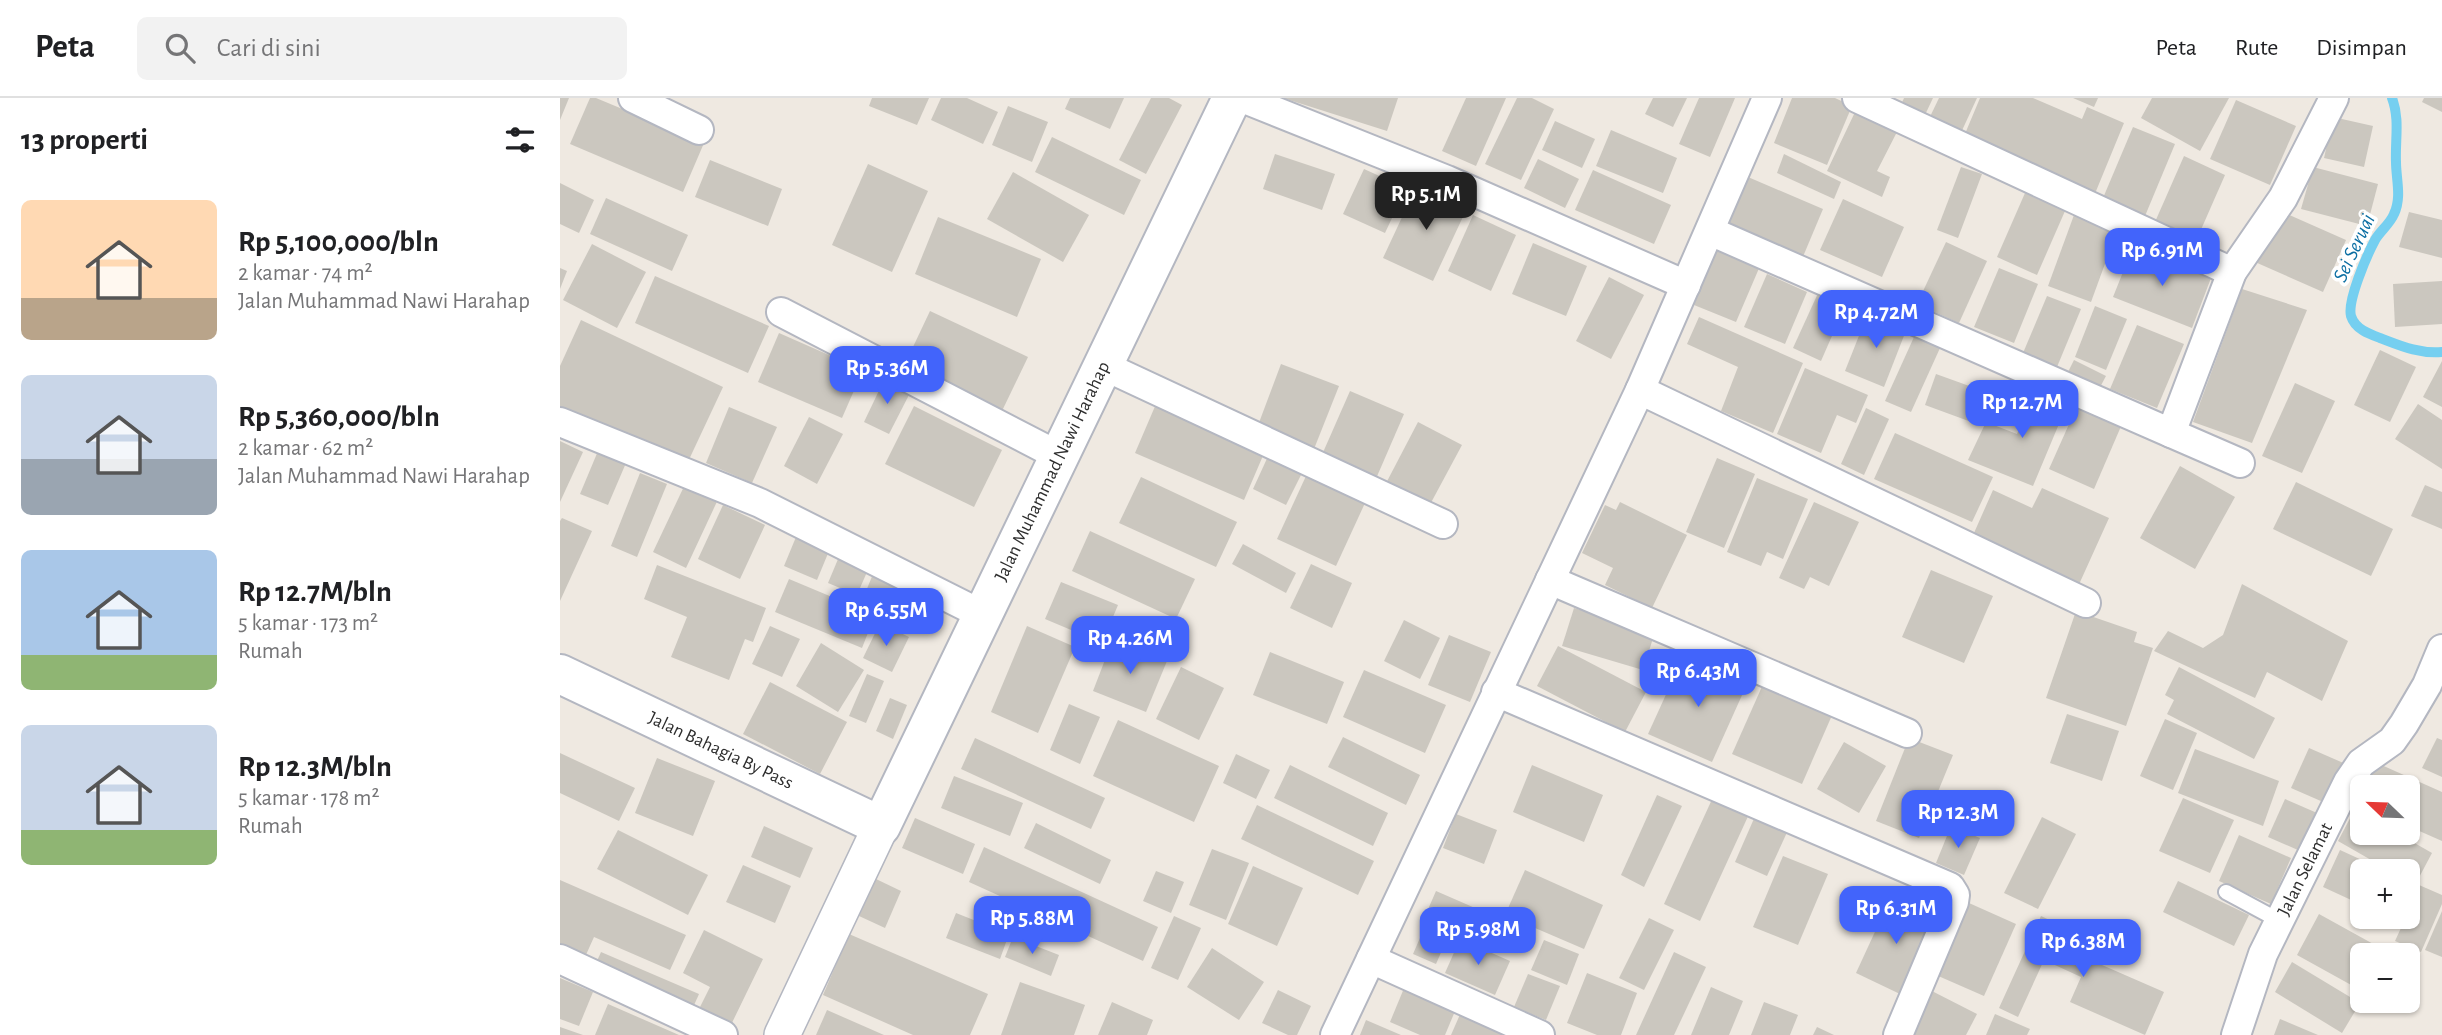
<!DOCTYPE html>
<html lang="id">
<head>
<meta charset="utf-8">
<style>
  body { margin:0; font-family:"Alegreya Sans",sans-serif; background:#f2f2f2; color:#202124; height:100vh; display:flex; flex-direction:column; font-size:26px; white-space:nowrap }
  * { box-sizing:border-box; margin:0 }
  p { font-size:23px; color:#757577 }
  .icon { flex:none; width:38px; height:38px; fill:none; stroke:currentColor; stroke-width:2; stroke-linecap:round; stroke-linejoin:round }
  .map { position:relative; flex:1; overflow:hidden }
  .panel { display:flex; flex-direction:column; background:#fff; width:560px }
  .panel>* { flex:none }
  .needle { width:46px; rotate:293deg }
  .fabs { position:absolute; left:1790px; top:677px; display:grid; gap:14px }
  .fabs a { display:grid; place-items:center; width:70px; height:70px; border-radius:10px; background:#fff; box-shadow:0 2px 5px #0004; font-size:35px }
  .price { position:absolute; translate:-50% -60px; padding:0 16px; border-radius:14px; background:#4264fb; color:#fff; font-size:23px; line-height:46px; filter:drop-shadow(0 2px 4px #0008) }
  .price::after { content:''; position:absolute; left:50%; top:42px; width:21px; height:16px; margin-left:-10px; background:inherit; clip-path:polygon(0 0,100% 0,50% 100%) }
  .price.active { background:#222; color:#fff }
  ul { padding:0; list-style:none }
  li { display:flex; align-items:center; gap:21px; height:175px; padding:0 21px }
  li span { display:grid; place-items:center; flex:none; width:196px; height:140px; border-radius:10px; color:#555 }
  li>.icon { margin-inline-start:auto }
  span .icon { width:84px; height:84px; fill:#fffc; stroke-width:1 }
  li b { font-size:30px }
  h2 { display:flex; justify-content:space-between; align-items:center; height:84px; padding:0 21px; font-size:30px }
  header { display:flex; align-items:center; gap:42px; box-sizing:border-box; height:98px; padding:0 35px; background:#fff; border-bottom:2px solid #e0e0e0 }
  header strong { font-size:33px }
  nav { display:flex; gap:38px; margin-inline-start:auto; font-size:24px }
  .search { width:490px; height:63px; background:#f2f2f2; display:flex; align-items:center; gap:18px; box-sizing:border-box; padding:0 24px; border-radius:10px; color:#757577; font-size:26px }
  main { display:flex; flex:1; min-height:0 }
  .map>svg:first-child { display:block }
</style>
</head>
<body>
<header>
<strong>Peta</strong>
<div class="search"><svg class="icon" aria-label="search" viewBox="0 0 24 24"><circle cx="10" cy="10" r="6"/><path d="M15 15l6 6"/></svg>Cari di sini</div>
<nav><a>Peta</a><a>Rute</a><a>Disimpan</a></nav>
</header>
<main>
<section class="panel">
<h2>13 properti<svg class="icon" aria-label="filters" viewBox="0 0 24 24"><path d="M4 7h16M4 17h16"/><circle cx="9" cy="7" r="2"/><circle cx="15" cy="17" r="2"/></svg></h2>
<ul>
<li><span style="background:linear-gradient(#ffd9b3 70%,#b9a48a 0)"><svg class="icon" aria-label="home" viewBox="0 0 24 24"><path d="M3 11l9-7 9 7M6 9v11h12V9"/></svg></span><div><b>Rp 5,100,000/bln</b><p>2 kamar · 74 m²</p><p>Jalan Muhammad Nawi Harahap</p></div></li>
<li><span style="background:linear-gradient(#c9d6e8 60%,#9aa5b1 0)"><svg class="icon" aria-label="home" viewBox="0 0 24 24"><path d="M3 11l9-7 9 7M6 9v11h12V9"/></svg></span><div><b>Rp 5,360,000/bln</b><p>2 kamar · 62 m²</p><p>Jalan Muhammad Nawi Harahap</p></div></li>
<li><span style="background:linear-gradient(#a9c7e8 75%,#8fb573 0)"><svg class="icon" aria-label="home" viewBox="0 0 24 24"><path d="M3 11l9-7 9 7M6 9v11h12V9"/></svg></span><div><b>Rp 12.7M/bln</b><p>5 kamar · 173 m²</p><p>Rumah</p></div></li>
<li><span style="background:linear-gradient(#c9d6e8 75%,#8fb573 0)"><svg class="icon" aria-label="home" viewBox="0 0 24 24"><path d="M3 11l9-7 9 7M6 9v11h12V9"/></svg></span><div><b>Rp 12.3M/bln</b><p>5 kamar · 178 m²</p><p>Rumah</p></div></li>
</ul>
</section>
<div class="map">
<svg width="1882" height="937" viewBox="0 0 1882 937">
  <rect width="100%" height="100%" fill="#efe9e1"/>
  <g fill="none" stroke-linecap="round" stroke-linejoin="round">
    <path stroke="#75cff0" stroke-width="10" d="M1832,0C1840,21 1835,42 1836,64C1836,81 1842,99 1834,116C1830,126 1820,133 1815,142C1807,157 1787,203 1791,218C1795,231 1809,236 1820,240C1841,248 1859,256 1882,254"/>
  </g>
  <g fill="#cbc7bf">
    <path d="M0,0H9L0,22Z"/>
    <path d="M30,0H36L144,45L123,94L10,46Z"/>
    <path d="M312,0H369L357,27L309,8Z"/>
    <path d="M381,0H407L438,14L423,46L371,22Z"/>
    <path d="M510,0H564L550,31L505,11Z"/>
    <path d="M591,0H609L622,7L586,76L559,62Z"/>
    <path d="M723,0H838L827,33Z"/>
    <path d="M906,0H946L916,68L882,53Z"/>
    <path d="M957,0H972L994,11L961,82L925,66Z"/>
    <path d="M1093,0H1127L1113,29L1085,16Z"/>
    <path d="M1139,0H1175L1150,59L1119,46Z"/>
    <path d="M1232,0H1275L1292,8L1267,67L1214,45Z"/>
    <path d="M1344,0H1373L1364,19L1341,7Z"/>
    <path d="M1379,0H1417L1399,39L1367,25Z"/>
    <path d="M1420,0H1473L1522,21L1527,9L1564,25L1534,98L1402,43Z"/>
    <path d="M1513,0H1538L1534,9Z"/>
    <path d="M1592,0H1669L1640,53L1581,20Z"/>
    <path d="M1864,0H1882V14L1862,4Z"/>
    <path d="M1676,2L1736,28L1710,87L1650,61Z"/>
    <path d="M448,8L488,24L472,64L432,47Z"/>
    <path d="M1296,12L1339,30L1317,73L1330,79L1322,99L1267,73Z"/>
    <path d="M1773,19L1813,28L1804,69L1764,60Z"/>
    <path d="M995,23L1035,41L1022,70L982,52Z"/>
    <path d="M1573,29L1615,46L1585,118L1543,100Z"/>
    <path d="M1051,32L1117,60L1103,95L1036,68Z"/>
    <path d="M492,39L581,82L564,117L475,74Z"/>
    <path d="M715,56L775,76L762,112L703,91Z"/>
    <path d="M1224,56L1281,84L1274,101L1217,75Z"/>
    <path d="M1624,58L1665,77L1636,143L1595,124Z"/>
    <path d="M978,61L1019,81L1005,110L964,90Z"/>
    <path d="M150,62L222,91L208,128L135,99Z"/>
    <path d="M308,66L368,93L332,174L272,147Z"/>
    <path d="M1401,69L1422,76L1398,140L1377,132Z"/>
    <path d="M1753,69L1818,86L1807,128L1741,111Z"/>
    <path d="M804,71L846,90L825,135L783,116Z"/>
    <path d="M1033,72L1111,107L1094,146L1015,112Z"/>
    <path d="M453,74L529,117L503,164L427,121Z"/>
    <path d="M1188,79L1263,111L1242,161L1167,129Z"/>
    <path d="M0,85L34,102L19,135L0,126Z"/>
    <path d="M858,85L908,108L873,183L823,160Z"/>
    <path d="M1465,95L1505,113L1477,177L1437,159Z"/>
    <path d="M46,100L128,137L112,173L30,136Z"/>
    <path d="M1283,101L1344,129L1322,179L1260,152Z"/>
    <path d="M1718,112L1786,142L1763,194L1695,164Z"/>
    <path d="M1849,114L1882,122V160L1839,149Z"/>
    <path d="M913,117L956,137L931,193L888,173Z"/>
    <path d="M1514,117L1557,133L1531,204L1488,188Z"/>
    <path d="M378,119L481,161L457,219L355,176Z"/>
    <path d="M1386,144L1427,163L1399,225L1357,206Z"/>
    <path d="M973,145L1027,168L1006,218L952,196Z"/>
    <path d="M32,146L86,174L57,230L3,202Z"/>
    <path d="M1573,149L1651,180L1632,230L1553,199Z"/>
    <path d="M1157,150L1200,168L1176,224L1134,207Z"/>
    <path d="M0,170L7,173L0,191Z"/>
    <path d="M1439,170L1478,186L1454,245L1414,229Z"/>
    <path d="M1207,176L1247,194L1225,246L1184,229Z"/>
    <path d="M95,178L209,228L188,275L75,225Z"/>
    <path d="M1049,179L1084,197L1051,261L1016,243Z"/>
    <path d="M1882,183V226L1835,229L1833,186Z"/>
    <path d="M1682,191L1747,212L1692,345L1633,324Z"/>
    <path d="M1259,193L1286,206L1261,263L1233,250Z"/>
    <path d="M1487,198L1521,211L1497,269L1463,255Z"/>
    <path d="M1535,208L1567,221L1546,272L1515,259Z"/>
    <path d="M370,213L468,259L442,313L344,268Z"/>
    <path d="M1308,215L1347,230L1324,289L1285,273Z"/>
    <path d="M1139,219L1243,265L1213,335L1161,313L1178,269L1127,246Z"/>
    <path d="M21,222L163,289L126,368L0,309V268Z"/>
    <path d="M1577,227L1624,246L1597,310L1550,291Z"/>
    <path d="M219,235L303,272L282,320L198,284Z"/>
    <path d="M1354,239L1380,250L1351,314L1325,303Z"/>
    <path d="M1820,252L1856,269L1830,324L1794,307Z"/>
    <path d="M1514,262L1546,278L1538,293L1506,278Z"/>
    <path d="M1882,263V309L1863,299Z"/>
    <path d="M721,266L779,288L754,351L697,330Z"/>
    <path d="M1245,270L1308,297L1296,325L1277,317L1261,355L1217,336Z"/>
    <path d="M1376,276L1426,294L1414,325L1365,307Z"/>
    <path d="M325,280L351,293L329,336L304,324Z"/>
    <path d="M1735,285L1775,303L1742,375L1702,358Z"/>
    <path d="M1478,287L1509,302L1473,388L1408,362L1426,324L1457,336Z"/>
    <path d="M790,293L844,316L815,383L761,359Z"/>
    <path d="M596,306L705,353L684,402L575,355Z"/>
    <path d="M1518,306L1562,326L1534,391L1489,371Z"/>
    <path d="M1858,306L1882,322V371L1835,341Z"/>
    <path d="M354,308L442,352L414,409L325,366Z"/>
    <path d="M169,309L217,329L192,385L146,365Z"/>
    <path d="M1306,310L1329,321L1304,377L1281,366Z"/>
    <path d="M249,319L283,336L257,386L224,368Z"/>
    <path d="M858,324L902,347L866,414L823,391Z"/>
    <path d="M1335,335L1433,379L1412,424L1314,381Z"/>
    <path d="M0,343L23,354L0,404Z"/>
    <path d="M38,353L66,365L48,407L20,396Z"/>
    <path d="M710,354L744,371L726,407L693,391Z"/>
    <path d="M1157,360L1195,376L1164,450L1126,434Z"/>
    <path d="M1620,368L1675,399L1635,471L1580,440Z"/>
    <path d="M80,375L107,386L77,459L51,448Z"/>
    <path d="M746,378L805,405L776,468L717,441Z"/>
    <path d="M581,379L677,424L656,469L559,425Z"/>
    <path d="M128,380L161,395L126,470L93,454Z"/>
    <path d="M1197,380L1248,401L1223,461L1207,454L1201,468L1167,454Z"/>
    <path d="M1736,384L1833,431L1811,478L1713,431Z"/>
    <path d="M1865,387L1882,394V431L1851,418Z"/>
    <path d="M1482,390L1549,420L1516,493L1410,444L1433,392L1472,410Z"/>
    <path d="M1060,404L1127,437L1092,510L1045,487L1053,470L1022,455L1045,407L1056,412Z"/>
    <path d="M1254,404L1299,424L1269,488L1250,479L1244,491L1219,480Z"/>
    <path d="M163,407L205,427L180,481L138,461Z"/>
    <path d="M2,420L32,433L0,503V423Z"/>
    <path d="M530,433L635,481L616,521L512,473Z"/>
    <path d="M236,439L269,453L257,482L224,468Z"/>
    <path d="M683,446L736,475L726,495L672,466Z"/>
    <path d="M281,454L310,467L297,497L268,485Z"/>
    <path d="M751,466L792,485L772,530L730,510Z"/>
    <path d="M97,467L206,510L193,544L185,541L169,582L111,559L127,519L84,501Z"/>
    <path d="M1371,472L1433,498L1404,565L1342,539Z"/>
    <path d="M313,476L367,499L355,525L302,503Z"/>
    <path d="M229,481L315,517L302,550L215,514Z"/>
    <path d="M501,484L558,507L542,545L485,521Z"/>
    <path d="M1682,486L1788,543L1762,603L1707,574L1695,600L1594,553L1608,533L1643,550L1663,537Z"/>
    <path d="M1014,510L1095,534L1083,572L1002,548Z"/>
    <path d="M1516,513L1577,534L1574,544L1593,550L1566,628L1486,600Z"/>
    <path d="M844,522L880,540L860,581L824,563Z"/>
    <path d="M320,525L349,539L332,574L303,560Z"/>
    <path d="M210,528L240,541L222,579L192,566Z"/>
    <path d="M467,528L515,549L478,635L431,614Z"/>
    <path d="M889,537L931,554L910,604L868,587Z"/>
    <path d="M553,541L607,563L586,614L533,593Z"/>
    <path d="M261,545L304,572L278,614L236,588Z"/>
    <path d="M998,548L1086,594L1065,634L977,588Z"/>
    <path d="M710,554L784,584L767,626L693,597Z"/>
    <path d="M1124,557L1187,586L1152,664L1088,636Z"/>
    <path d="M621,569L664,590L639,642L596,621Z"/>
    <path d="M1619,569L1715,620L1694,661L1607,616L1614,602L1605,597Z"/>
    <path d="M804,572L886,607L865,655L783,619Z"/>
    <path d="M307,576L324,583L306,625L289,618Z"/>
    <path d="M210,584L287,624L260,676L183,636Z"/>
    <path d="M1204,584L1273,615L1242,686L1172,656Z"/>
    <path d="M330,600L347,607L333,641L316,633Z"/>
    <path d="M509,606L540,619L520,666L490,652Z"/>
    <path d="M1507,616L1559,633L1542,683L1490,665Z"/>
    <path d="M1605,621L1637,635L1613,692L1580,678Z"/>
    <path d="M558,622L659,668L634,724L533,678Z"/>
    <path d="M783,639L860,677L846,707L768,669Z"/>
    <path d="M415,640L545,700L531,731L401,671Z"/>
    <path d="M1349,640L1393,657L1359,740L1316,723Z"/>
    <path d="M1877,640L1882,642V679L1862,670Z"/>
    <path d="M1284,644L1326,668L1299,715L1257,691Z"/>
    <path d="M1749,650L1788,667L1770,707L1731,690Z"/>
    <path d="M1635,651L1719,683L1703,728L1618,695Z"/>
    <path d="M0,655L75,690L59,723L0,695Z"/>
    <path d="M676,656L710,672L696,701L663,685Z"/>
    <path d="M97,660L155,683L133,738L75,715Z"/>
    <path d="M1817,665L1882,694V743L1848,728V690H1806Z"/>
    <path d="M730,667L828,715L813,748L714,700Z"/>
    <path d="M972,667L1043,697L1024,744L953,714Z"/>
    <path d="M394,678L463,705L450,738L381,710Z"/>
    <path d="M1097,697L1122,708L1084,789L1061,777Z"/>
    <path d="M1154,697L1190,714L1140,823L1104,806Z"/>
    <path d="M1623,700L1674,722L1650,775L1599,753Z"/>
    <path d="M1725,701L1764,718L1747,756L1708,739Z"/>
    <path d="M697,707L814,763L798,797L681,741Z"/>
    <path d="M1795,711L1802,715V735H1837L1872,755L1855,787L1848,783V774H1832L1778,743Z"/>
    <path d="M896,716L937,732L924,766L883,750Z"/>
    <path d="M1196,716L1229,730L1207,778L1175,764Z"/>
    <path d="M1482,719L1516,736L1478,811L1444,795Z"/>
    <path d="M355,720L415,746L403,776L342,750Z"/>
    <path d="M476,725L551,762L540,786L464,750Z"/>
    <path d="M204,728L253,750L240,780L191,759Z"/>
    <path d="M1391,728L1420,740L1404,777L1376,765Z"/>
    <path d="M58,732L148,777L128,817L37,771Z"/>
    <path d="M1679,737L1731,760L1711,806L1659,783Z"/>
    <path d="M424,749L598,829L583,863L409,784Z"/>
    <path d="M652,751L689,765L666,822L629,807Z"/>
    <path d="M1780,752L1828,774H1802V807L1763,789Z"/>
    <path d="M1223,758L1268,776L1238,847L1193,829Z"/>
    <path d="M183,767L231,788L215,825L166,804Z"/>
    <path d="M693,768L743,790L717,848L668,826Z"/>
    <path d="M965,772L1043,807L1024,851L945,817Z"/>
    <path d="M596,773L624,784L611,815L583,803Z"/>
    <path d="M316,781L341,793L325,830L299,818Z"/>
    <path d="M0,782L126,837L110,872L34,839L25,859L0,848Z"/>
    <path d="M1618,783L1689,817L1674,848L1603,814Z"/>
    <path d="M1859,787L1882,797V806L1861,854L1835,843L1846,819H1848V814Z"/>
    <path d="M876,793L961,830L951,853L893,827L876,866L853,856L870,817L866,816Z"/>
    <path d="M1331,799L1375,820L1340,896L1296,875Z"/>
    <path d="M1409,805L1456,826L1424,898L1376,877Z"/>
    <path d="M1882,813V859L1865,852Z"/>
    <path d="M396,815L449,836L440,861L386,840Z"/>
    <path d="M1759,816L1835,858H1802V893L1737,857Z"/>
    <path d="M614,818L641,830L618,882L591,870Z"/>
    <path d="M1481,818L1500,827L1498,831L1548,855L1542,867L1604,894L1585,937L1510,904L1521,879L1484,862L1458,919L1439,910Z"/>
    <path d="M1089,820L1114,832L1084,892L1059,880Z"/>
    <path d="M144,832L203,861L168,933L136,917L150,889L123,875Z"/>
    <path d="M289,836L428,896L410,937H353L263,897Z"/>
    <path d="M453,839L499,857L491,878L445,859Z"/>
    <path d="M900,841L950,863L935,897L885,875Z"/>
    <path d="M984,842L1019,856L1007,887L971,872Z"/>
    <path d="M652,850L704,884L679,922L627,889Z"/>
    <path d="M41,854L139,896L131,914L33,872Z"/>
    <path d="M1114,854L1146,869L1114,937H1076Z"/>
    <path d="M1732,864L1800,905L1782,935L1715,894Z"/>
    <path d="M1848,865L1858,870L1848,888Z"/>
    <path d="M1027,875L1077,895L1061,937H1037L1007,925Z"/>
    <path d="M968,876L1000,888L986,922L954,909Z"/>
    <path d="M0,880L33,894L19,928L0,921Z"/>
    <path d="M847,883L898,906L885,937H860L830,924Z"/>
    <path d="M460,884L525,907L514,937H441Z"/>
    <path d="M1151,889L1183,903L1169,937H1131Z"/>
    <path d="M1366,890L1417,916L1406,937H1342Z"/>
    <path d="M718,892L751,908L737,937H728L702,925Z"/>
    <path d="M1820,903H1840L1835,911Z"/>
    <path d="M552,904L593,922L587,937H538Z"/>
    <path d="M1204,904L1238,917L1230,937H1191Z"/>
    <path d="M905,905L964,937H891Z"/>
    <path d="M48,906L119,937H35Z"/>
    <path d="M267,912L324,937H256Z"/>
    <path d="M1435,916L1470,931L1467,937H1426Z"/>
    <path d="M1720,921L1758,937H1714Z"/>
    <path d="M806,922L841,937H800Z"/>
    <path d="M0,929L23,937H0Z"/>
    <path d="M1257,929L1274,937H1253Z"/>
  </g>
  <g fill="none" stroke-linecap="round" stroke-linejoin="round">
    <g stroke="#b4b7c1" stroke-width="18">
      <path id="service" d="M1666,794L1720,823"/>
    </g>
    <g stroke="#b4b7c1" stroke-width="32">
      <g id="minor">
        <path d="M73,0L139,32"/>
        <path d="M682,0L887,82L1126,187"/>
        <path d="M1297,0L1672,174"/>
        <path d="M1150,133L1611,335L1672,174L1723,100L1774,0"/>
        <path d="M221,214L499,358"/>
        <path d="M542,267L883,426"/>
        <path d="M1080,292L1526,505"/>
        <path d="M0,324L200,405L423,517"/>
        <path d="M1611,335L1680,365"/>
        <path d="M990,482L1347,635"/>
        <path d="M936,594L1390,789L1395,797L1394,804L1338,937"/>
        <path d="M0,861L163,937"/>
        <path d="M811,861L980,937"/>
        <path d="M775,937L1080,292L1207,0"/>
        <path id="s1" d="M1676,937L1703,856L1788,684L1801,665L1832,643L1844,626L1867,587L1882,551"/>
      </g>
    </g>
    <g stroke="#b4b7c1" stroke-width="38">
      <path id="tertiary" d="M222,937L321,728"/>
    </g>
    <g stroke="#b4b7c1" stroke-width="42">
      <g id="secondary">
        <path id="s2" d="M0,576L321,728L672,0"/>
      </g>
    </g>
    <use href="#service" stroke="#fff" stroke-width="14"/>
    <use href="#minor" stroke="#fff" stroke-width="28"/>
    <use href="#tertiary" stroke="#fff" stroke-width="35"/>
    <use href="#secondary" stroke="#fff" stroke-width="38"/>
  </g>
  <g text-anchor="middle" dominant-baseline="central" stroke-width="7" stroke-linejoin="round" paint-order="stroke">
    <g font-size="19" fill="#2e2e2e" stroke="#fff">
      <text stroke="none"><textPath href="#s2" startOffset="749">Jalan Muhammad Nawi Harahap</textPath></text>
      <text stroke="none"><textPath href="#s2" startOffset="178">Jalan Bahagia By Pass</textPath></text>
      <text stroke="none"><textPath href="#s1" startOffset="180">Jalan Selamat</textPath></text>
    </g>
    <g font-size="21" font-style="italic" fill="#0d6fa3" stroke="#fff">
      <text transform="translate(1794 150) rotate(-65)">Sei Seruai</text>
    </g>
  </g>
</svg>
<div class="fabs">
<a><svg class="needle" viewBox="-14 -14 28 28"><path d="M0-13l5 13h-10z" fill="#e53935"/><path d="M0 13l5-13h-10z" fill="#757577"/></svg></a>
<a>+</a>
<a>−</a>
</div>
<b class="price active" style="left:866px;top:134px">Rp 5.1M</b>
<b class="price" style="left:1602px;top:190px">Rp 6.91M</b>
<b class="price" style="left:1316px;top:252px">Rp 4.72M</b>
<b class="price" style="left:327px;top:308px">Rp 5.36M</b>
<b class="price" style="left:1462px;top:342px">Rp 12.7M</b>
<b class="price" style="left:326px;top:550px">Rp 6.55M</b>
<b class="price" style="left:570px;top:578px">Rp 4.26M</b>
<b class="price" style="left:1138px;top:611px">Rp 6.43M</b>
<b class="price" style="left:1398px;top:752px">Rp 12.3M</b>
<b class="price" style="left:1336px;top:848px">Rp 6.31M</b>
<b class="price" style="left:472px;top:858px">Rp 5.88M</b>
<b class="price" style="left:918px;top:869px">Rp 5.98M</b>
<b class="price" style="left:1523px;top:881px">Rp 6.38M</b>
</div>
</main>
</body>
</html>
